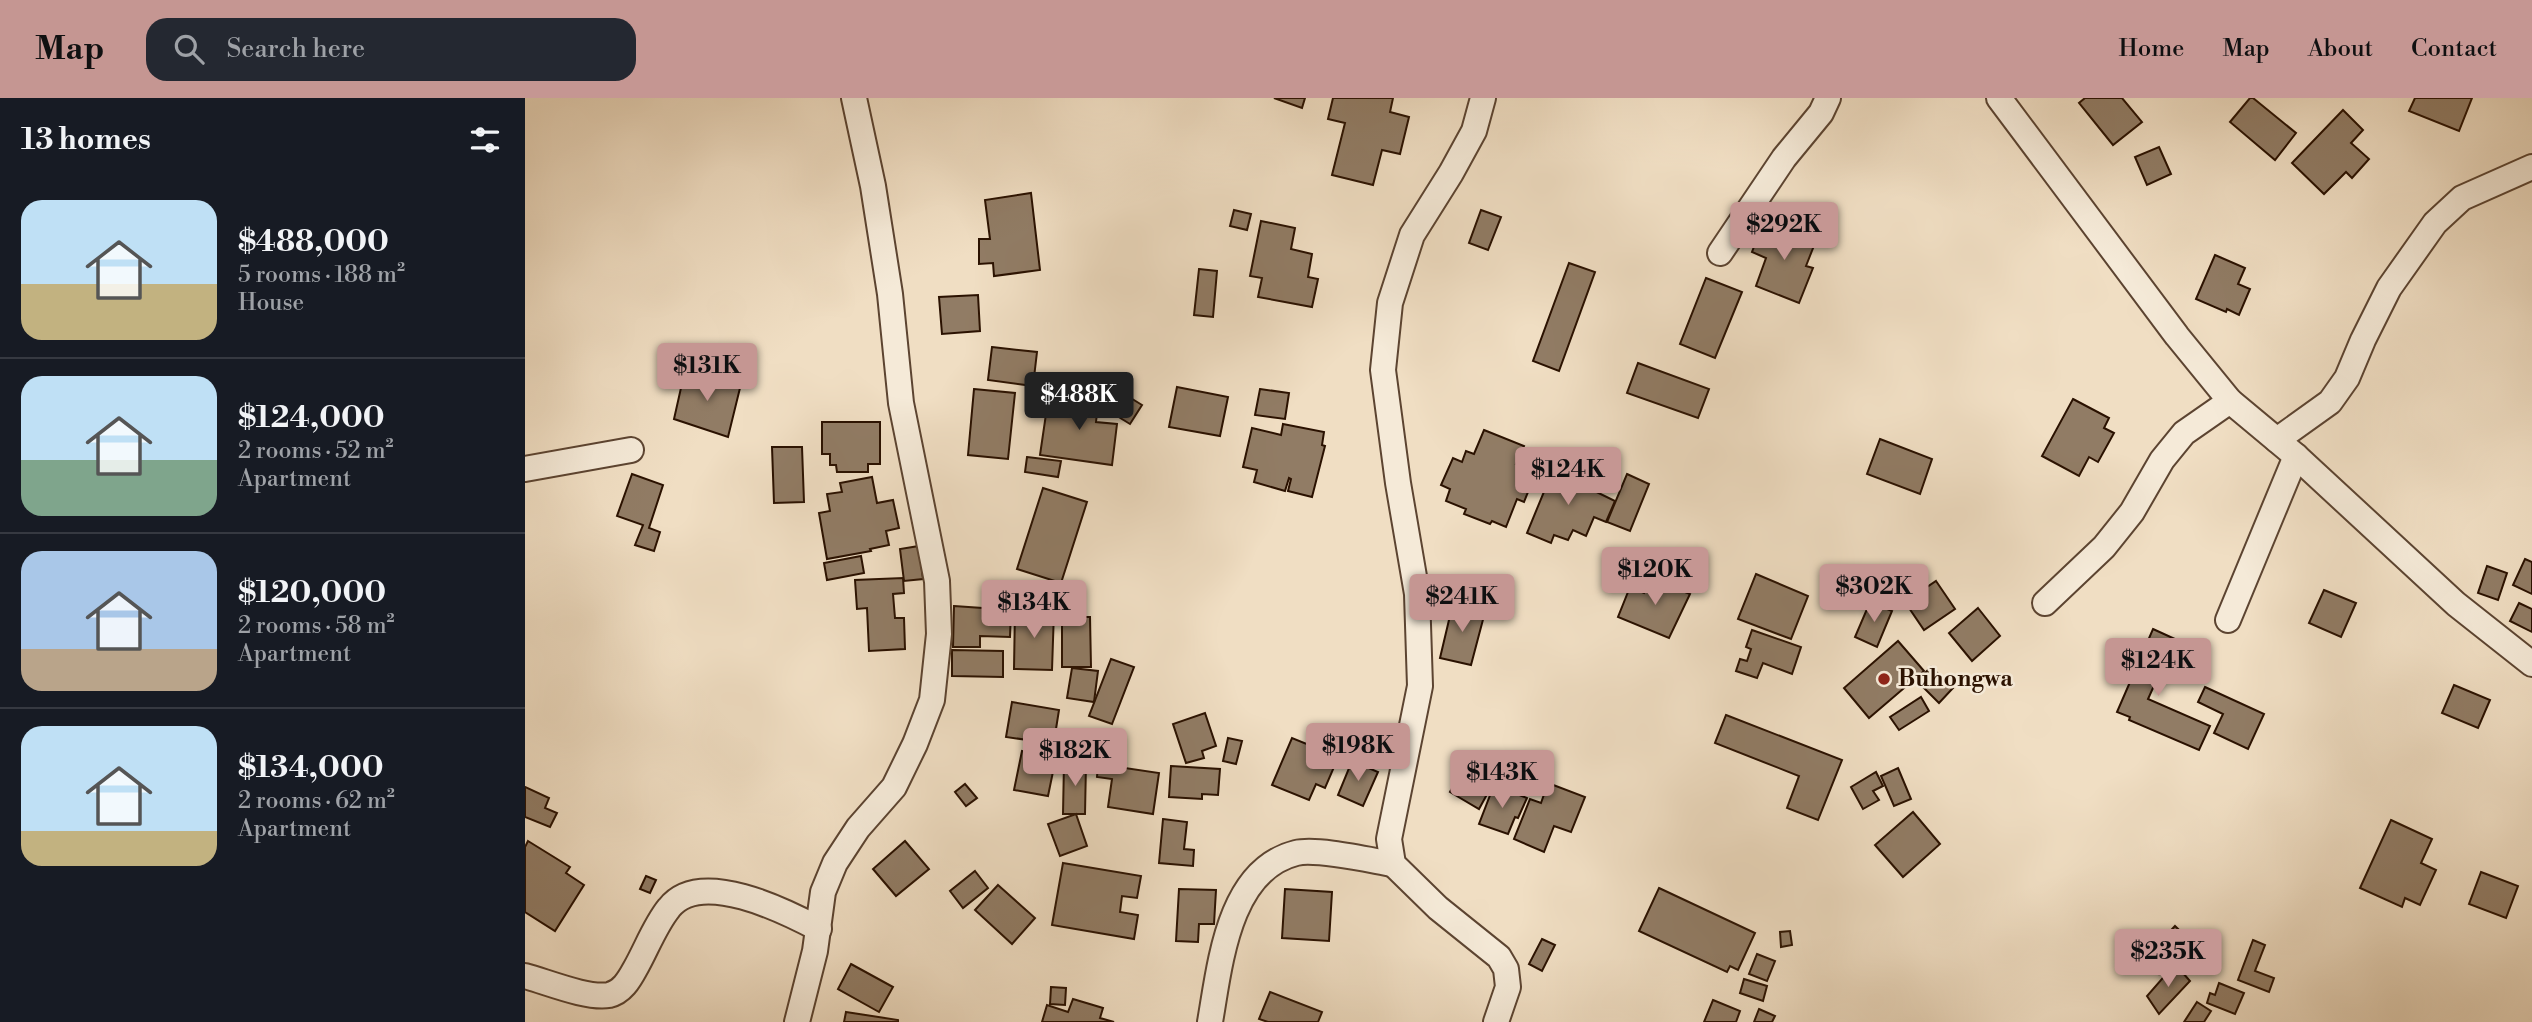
<!DOCTYPE html>
<html lang="en">
<head>
<meta charset="utf-8">
<style>
  body { margin:0; font-family:"Libre Bodoni",serif; background:#242831; color:#f1f3f6; height:100vh; display:flex; flex-direction:column; font-size:26px; white-space:nowrap }
  * { box-sizing:border-box; margin:0 }
  p { font-size:23px; color:#9ea1a6 }
  .icon { flex:none; width:38px; height:38px; fill:none; stroke:currentColor; stroke-width:2; stroke-linecap:round; stroke-linejoin:round }
  .map { position:relative; flex:1; overflow:hidden }
  .sheet { display:flex; flex-direction:column; background:#171b24; width:525px }
  .sheet>* { flex:none }
  .price { position:absolute; translate:-50% -60px; padding:0 16px; border-radius:7px; background:#c59692; color:#111; font-size:23px; line-height:46px; filter:drop-shadow(0 2px 4px #0008) }
  .price::after { content:''; position:absolute; left:50%; top:42px; width:21px; height:16px; margin-left:-10px; background:inherit; clip-path:polygon(0 0,100% 0,50% 100%) }
  .price.current { background:#222; color:#fff }
  ul { padding:0; list-style:none }
  li { display:flex; align-items:center; gap:21px; height:175px; padding:0 21px }
  li+li { border-top:2px solid #363941 }
  li span { display:grid; place-items:center; flex:none; width:196px; height:140px; border-radius:21px; color:#555 }
  li>.icon { margin-inline-start:auto }
  span .icon { width:84px; height:84px; fill:#fffc; stroke-width:1 }
  li b { font-size:30px }
  h2 { display:flex; justify-content:space-between; align-items:center; height:84px; padding:0 21px; font-size:30px }
  header { display:flex; align-items:center; gap:42px; box-sizing:border-box; height:98px; padding:0 35px; background:#c59692; color:#111 }
  header strong { font-size:33px }
  nav { display:flex; gap:38px; margin-inline-start:auto; font-size:24px }
  .search { width:490px; height:63px; background:#242831; display:flex; align-items:center; gap:18px; box-sizing:border-box; padding:0 24px; border-radius:21px; color:#9ea1a6; font-size:26px }
  main { display:flex; flex:1; min-height:0 }
  .map>svg:first-child { display:block }
</style>
</head>
<body>
<header>
<strong>Map</strong>
<div class="search"><svg class="icon" aria-label="search" viewBox="0 0 24 24"><circle cx="10" cy="10" r="6"/><path d="M15 15l6 6"/></svg>Search here</div>
<nav><a>Home</a><a>Map</a><a>About</a><a>Contact</a></nav>
</header>
<main>
<section class="sheet">
<h2>13 homes<svg class="icon" aria-label="filters" viewBox="0 0 24 24"><path d="M4 7h16M4 17h16"/><circle cx="9" cy="7" r="2"/><circle cx="15" cy="17" r="2"/></svg></h2>
<ul>
<li><span style="background:linear-gradient(#bfe0f5 60%,#c2b280 0)"><svg class="icon" aria-label="home" viewBox="0 0 24 24"><path d="M3 11l9-7 9 7M6 9v11h12V9"/></svg></span><div><b>$488,000</b><p>5 rooms · 188 m²</p><p>House</p></div></li>
<li><span style="background:linear-gradient(#bfe0f5 60%,#7fa58c 0)"><svg class="icon" aria-label="home" viewBox="0 0 24 24"><path d="M3 11l9-7 9 7M6 9v11h12V9"/></svg></span><div><b>$124,000</b><p>2 rooms · 52 m²</p><p>Apartment</p></div></li>
<li><span style="background:linear-gradient(#a9c7e8 70%,#b9a48a 0)"><svg class="icon" aria-label="home" viewBox="0 0 24 24"><path d="M3 11l9-7 9 7M6 9v11h12V9"/></svg></span><div><b>$120,000</b><p>2 rooms · 58 m²</p><p>Apartment</p></div></li>
<li><span style="background:linear-gradient(#bfe0f5 75%,#c2b280 0)"><svg class="icon" aria-label="home" viewBox="0 0 24 24"><path d="M3 11l9-7 9 7M6 9v11h12V9"/></svg></span><div><b>$134,000</b><p>2 rooms · 62 m²</p><p>Apartment</p></div></li>
</ul>
</section>
<div class="map">
<svg width="2007" height="924" viewBox="0 0 2007 924">
  <rect width="100%" height="100%" fill="#f0dec3"/>
  <filter id="stains"><feTurbulence type="fractalNoise" baseFrequency=".00286" numOctaves="4"/><feColorMatrix values="0 0 0 0 .2 0 0 0 0 .09 0 0 0 0 .02 0 0 0 .5 -.17"/></filter>
  <radialGradient id="worn" r=".72"><stop offset=".6" stop-color="#630" stop-opacity="0"/><stop offset="1" stop-color="#630" stop-opacity=".3"/></radialGradient>
  <g fill="#917c65" stroke="#2a1100" stroke-width="2">
    <path d="M749,0H780L777,10Z"/>
    <path d="M808,0H868L865,14L884,19L875,56L857,52L848,87L807,77L820,25L803,21Z"/>
    <path d="M1560,0H1597L1617,24L1588,47L1554,5Z"/>
    <path d="M1725,0H1728L1771,35L1750,62L1705,24Z"/>
    <path d="M1890,0H1947L1934,33L1884,13Z"/>
    <path d="M1818,12L1838,32L1826,45L1844,61L1827,80L1821,74L1799,96L1767,65Z"/>
    <path d="M1634,49L1646,76L1622,87L1610,59Z"/>
    <path d="M506,95L515,172L469,178L468,165L454,166V141H465L460,102Z"/>
    <path d="M709,112L726,116L722,132L705,128Z"/>
    <path d="M956,112L976,119L963,152L944,145Z"/>
    <path d="M736,123L770,130L766,151L787,156L783,179L793,181L787,209L733,199L737,180L725,178Z"/>
    <path d="M1238,125L1290,145L1281,168L1288,170L1274,205L1231,188L1241,160L1227,154Z"/>
    <path d="M1690,157L1720,170L1713,186L1725,191L1714,217L1702,211L1701,214L1671,201Z"/>
    <path d="M1044,165L1070,174L1034,273L1008,263Z"/>
    <path d="M674,171L692,173L688,219L669,217Z"/>
    <path d="M1181,180L1217,194L1190,260L1155,246Z"/>
    <path d="M453,197L455,233L417,236L414,199Z"/>
    <path d="M467,249L512,254L508,288L463,282Z"/>
    <path d="M1113,265L1184,291L1173,320L1102,295Z"/>
    <path d="M160,272L215,290L203,339L149,321Z"/>
    <path d="M652,289L703,299L695,338L644,329Z"/>
    <path d="M449,291L490,295L483,361L443,357Z"/>
    <path d="M591,291L617,307L605,326L579,310Z"/>
    <path d="M735,291L764,295L760,321L730,317Z"/>
    <path d="M541,294L574,298L571,324L592,326L587,367L515,357L521,316L537,318Z"/>
    <path d="M1548,301L1584,320L1579,330L1589,335L1573,364L1564,359L1554,378L1517,358Z"/>
    <path d="M297,324H355V366H343V374H312L311,367H305V356H297Z"/>
    <path d="M758,326L799,334L797,347L800,348L787,399L763,393L766,381L764,380L760,393L729,384L732,372L718,369L727,330L756,337Z"/>
    <path d="M959,332L999,348L991,366L1003,371L1001,376L1009,379L999,404L992,401L981,429L967,423L965,426L939,416L941,411L921,403L925,391L916,387L928,360L937,364L941,353L949,356Z"/>
    <path d="M1355,341L1407,361L1395,396L1342,376Z"/>
    <path d="M247,349H277L279,404L249,405Z"/>
    <path d="M502,359L536,363L533,379L500,374Z"/>
    <path d="M1030,367L1056,378L1053,385L1090,403L1081,424L1069,419L1061,438L1048,432L1043,442L1029,437L1026,445L1002,435Z"/>
    <path d="M107,376L138,387L124,430L135,434L129,453L110,447L118,427L92,418Z"/>
    <path d="M1102,376L1124,386L1105,433L1082,424Z"/>
    <path d="M347,379L352,405L368,402L374,430L361,433L364,447L345,451L346,453L302,461L294,415L305,413L302,396L317,394L315,385Z"/>
    <path d="M518,390L562,404L536,485L492,471Z"/>
    <path d="M394,448L398,481L379,483L375,451Z"/>
    <path d="M336,458L339,475L302,482L299,465Z"/>
    <path d="M2000,461L2007,464V496L1988,487Z"/>
    <path d="M1962,468L1982,475L1973,502L1953,495Z"/>
    <path d="M1231,476L1283,498L1266,541L1213,521Z"/>
    <path d="M378,480L379,495L368,496L370,520H379L380,551L344,553L342,510L332,511L330,482Z"/>
    <path d="M1125,480L1165,496L1144,540L1093,519L1105,489L1119,495Z"/>
    <path d="M1411,483L1430,511L1399,532L1380,504Z"/>
    <path d="M1799,492L1831,505L1816,539L1784,525Z"/>
    <path d="M1345,504L1367,513L1352,549L1330,539Z"/>
    <path d="M928,505L960,514L946,567L915,560Z"/>
    <path d="M1994,505L2007,511V534L1985,523Z"/>
    <path d="M429,508L486,512L485,539L455,538V549H428Z"/>
    <path d="M1453,510L1475,538L1447,563L1424,535Z"/>
    <path d="M490,511L529,513L527,572L489,571Z"/>
    <path d="M537,519H565L566,569H537Z"/>
    <path d="M1628,531L1650,541L1623,601L1685,628L1674,652L1604,622L1605,619L1592,614Z"/>
    <path d="M1227,532L1276,549L1267,576L1238,565L1232,580L1211,573L1215,561L1222,563L1226,551L1221,549Z"/>
    <path d="M1373,543L1399,573L1344,620L1319,590Z"/>
    <path d="M427,552L478,553V579L427,578Z"/>
    <path d="M586,561L609,569L587,626L564,618Z"/>
    <path d="M1406,569L1428,590L1414,605L1392,583Z"/>
    <path d="M547,570L573,573L569,604L542,600Z"/>
    <path d="M1929,587L1965,602L1953,630L1917,615Z"/>
    <path d="M1680,589L1739,616L1723,651L1689,635L1698,616L1673,604Z"/>
    <path d="M1396,599L1404,613L1374,632L1365,619Z"/>
    <path d="M487,604L534,612L527,656L508,653L510,643L481,639Z"/>
    <path d="M680,615L691,648L677,653L679,660L661,665L648,626Z"/>
    <path d="M1201,617L1317,662L1293,722L1262,710L1274,678L1190,645Z"/>
    <path d="M789,635L818,648L800,690L791,686L784,702L747,687L767,640L784,647Z"/>
    <path d="M703,640L717,643L711,666L698,663Z"/>
    <path d="M497,653L531,659L523,698L489,692Z"/>
    <path d="M943,661L966,673L959,686L966,689L954,711L925,694Z"/>
    <path d="M827,663L853,674L838,708L813,697Z"/>
    <path d="M539,665H561L560,716H538Z"/>
    <path d="M573,666L634,675L628,716L583,709L587,681L572,679Z"/>
    <path d="M646,668L695,671L693,697L677,696V701L644,699Z"/>
    <path d="M1373,670L1386,701L1369,708L1356,678Z"/>
    <path d="M1351,674L1358,688L1348,693L1354,702L1338,711L1326,689Z"/>
    <path d="M1023,685L1060,699L1046,734L1029,728L1019,754L989,741L1005,701L1016,705Z"/>
    <path d="M440,686L452,700L441,708L430,694Z"/>
    <path d="M969,687L1002,700L993,720L990,719L983,736L954,726Z"/>
    <path d="M0,689L24,700L20,710L32,715L25,729L0,719Z"/>
    <path d="M1388,714L1415,746L1378,779L1350,747Z"/>
    <path d="M551,716L562,748L535,758L523,726Z"/>
    <path d="M638,721L662,724L659,751L669,752L668,768L634,765Z"/>
    <path d="M1866,722L1907,741L1896,765L1911,772L1895,807L1880,800L1877,809L1835,790Z"/>
    <path d="M3,743L45,769L41,775L59,787L30,833L0,814V749Z"/>
    <path d="M380,743L404,771L371,798L348,771Z"/>
    <path d="M538,765L616,778L612,800L597,798L595,814L613,817L609,841L527,827Z"/>
    <path d="M450,773L463,790L438,810L425,793Z"/>
    <path d="M1956,774L1993,788L1981,820L1944,806Z"/>
    <path d="M121,778L131,782L125,795L115,791Z"/>
    <path d="M473,787L510,820L487,846L450,812Z"/>
    <path d="M1134,790L1230,835L1213,872L1205,868L1202,874L1114,833Z"/>
    <path d="M654,791L691,792L689,826H674L673,844L651,843Z"/>
    <path d="M760,791L807,794L804,843L757,840Z"/>
    <path d="M1650,828L1677,854L1663,869L1652,857L1634,876L1619,861Z"/>
    <path d="M1265,833L1267,847L1256,849L1255,834Z"/>
    <path d="M1017,841L1030,847L1017,873L1004,866Z"/>
    <path d="M1728,842L1740,847L1730,873L1749,880L1744,894L1713,882Z"/>
    <path d="M1232,856L1250,863L1242,883L1224,876Z"/>
    <path d="M326,866L368,889L354,914L313,891Z"/>
    <path d="M1650,866L1665,883L1634,916L1622,898Z"/>
    <path d="M1219,881L1242,888L1238,903L1215,895Z"/>
    <path d="M1694,885L1719,895L1710,916L1682,905L1685,895L1690,897Z"/>
    <path d="M526,889L541,890L540,907L525,906Z"/>
    <path d="M745,894L797,914L793,924H743L734,921Z"/>
    <path d="M548,901L578,910L575,920L589,924H517L522,907L543,914Z"/>
    <path d="M1188,902L1215,913L1211,924H1179Z"/>
    <path d="M1672,904L1686,913L1679,924H1659Z"/>
    <path d="M1234,911L1250,918L1247,924H1229Z"/>
    <path d="M321,914L373,922V924H319Z"/>
  </g>
  <g fill="none" stroke-linecap="round" stroke-linejoin="round">
    <g stroke="#5c4431" stroke-width="28">
      <g id="street">
        <path d="M958,0L949,33L926,75L887,137L865,205L858,272L873,385L892,496L895,588L864,741L868,766L913,810L974,859L981,871L983,889L971,924"/>
        <path d="M1474,0L1652,238L1705,303L1771,358L1931,506L2007,566"/>
        <path d="M1195,155L1259,60L1296,15L1303,0"/>
        <path d="M1752,342L1805,304L1822,280L1838,242L1864,190L1910,125L1937,100L2007,69"/>
        <path d="M0,371L106,352"/>
        <path d="M1520,505L1579,449L1607,414L1637,362L1659,335L1705,303"/>
        <path d="M1703,522L1771,358"/>
        <path d="M0,878C22,884 63,901 84,897C97,894 104,882 110,871C121,852 130,827 144,810C175,770 260,813 294,831"/>
        <path d="M272,924L290,853L298,794L310,765L333,730L369,689L390,646L407,602L414,536L412,483L376,305L365,196L348,88L329,0"/>
        <path d="M685,924C695,867 703,772 771,755C792,750 844,762 868,766"/>
      </g>
    </g>
    <use href="#street" stroke="#f5ead8" stroke-width="24"/>
  </g>
  <circle fill="#8f2418" stroke="#f5ead8" stroke-width="2.5" cx="1359" cy="581" r="7"/>
  <g text-anchor="middle" dominant-baseline="central" stroke-width="5" stroke-linejoin="round" paint-order="stroke">
    <g font-size="23" font-weight="bold" fill="#2a1100" stroke="#f5ead8" text-anchor="start">
      <text x="1373" y="581">Buhongwa</text>
    </g>
  </g>
  <rect width="100%" height="100%" filter="url(#stains)"/>
  <rect width="100%" height="100%" fill="url(#worn)"/>
</svg>
<b class="price" style="left:1259px;top:164px">$292K</b>
<b class="price" style="left:182px;top:305px">$131K</b>
<b class="price current" style="left:554px;top:334px">$488K</b>
<b class="price" style="left:1043px;top:409px">$124K</b>
<b class="price" style="left:1130px;top:509px">$120K</b>
<b class="price" style="left:1349px;top:526px">$302K</b>
<b class="price" style="left:937px;top:536px">$241K</b>
<b class="price" style="left:509px;top:542px">$134K</b>
<b class="price" style="left:1633px;top:600px">$124K</b>
<b class="price" style="left:833px;top:685px">$198K</b>
<b class="price" style="left:550px;top:690px">$182K</b>
<b class="price" style="left:977px;top:712px">$143K</b>
<b class="price" style="left:1643px;top:891px">$235K</b>
</div>
</main>
</body>
</html>
